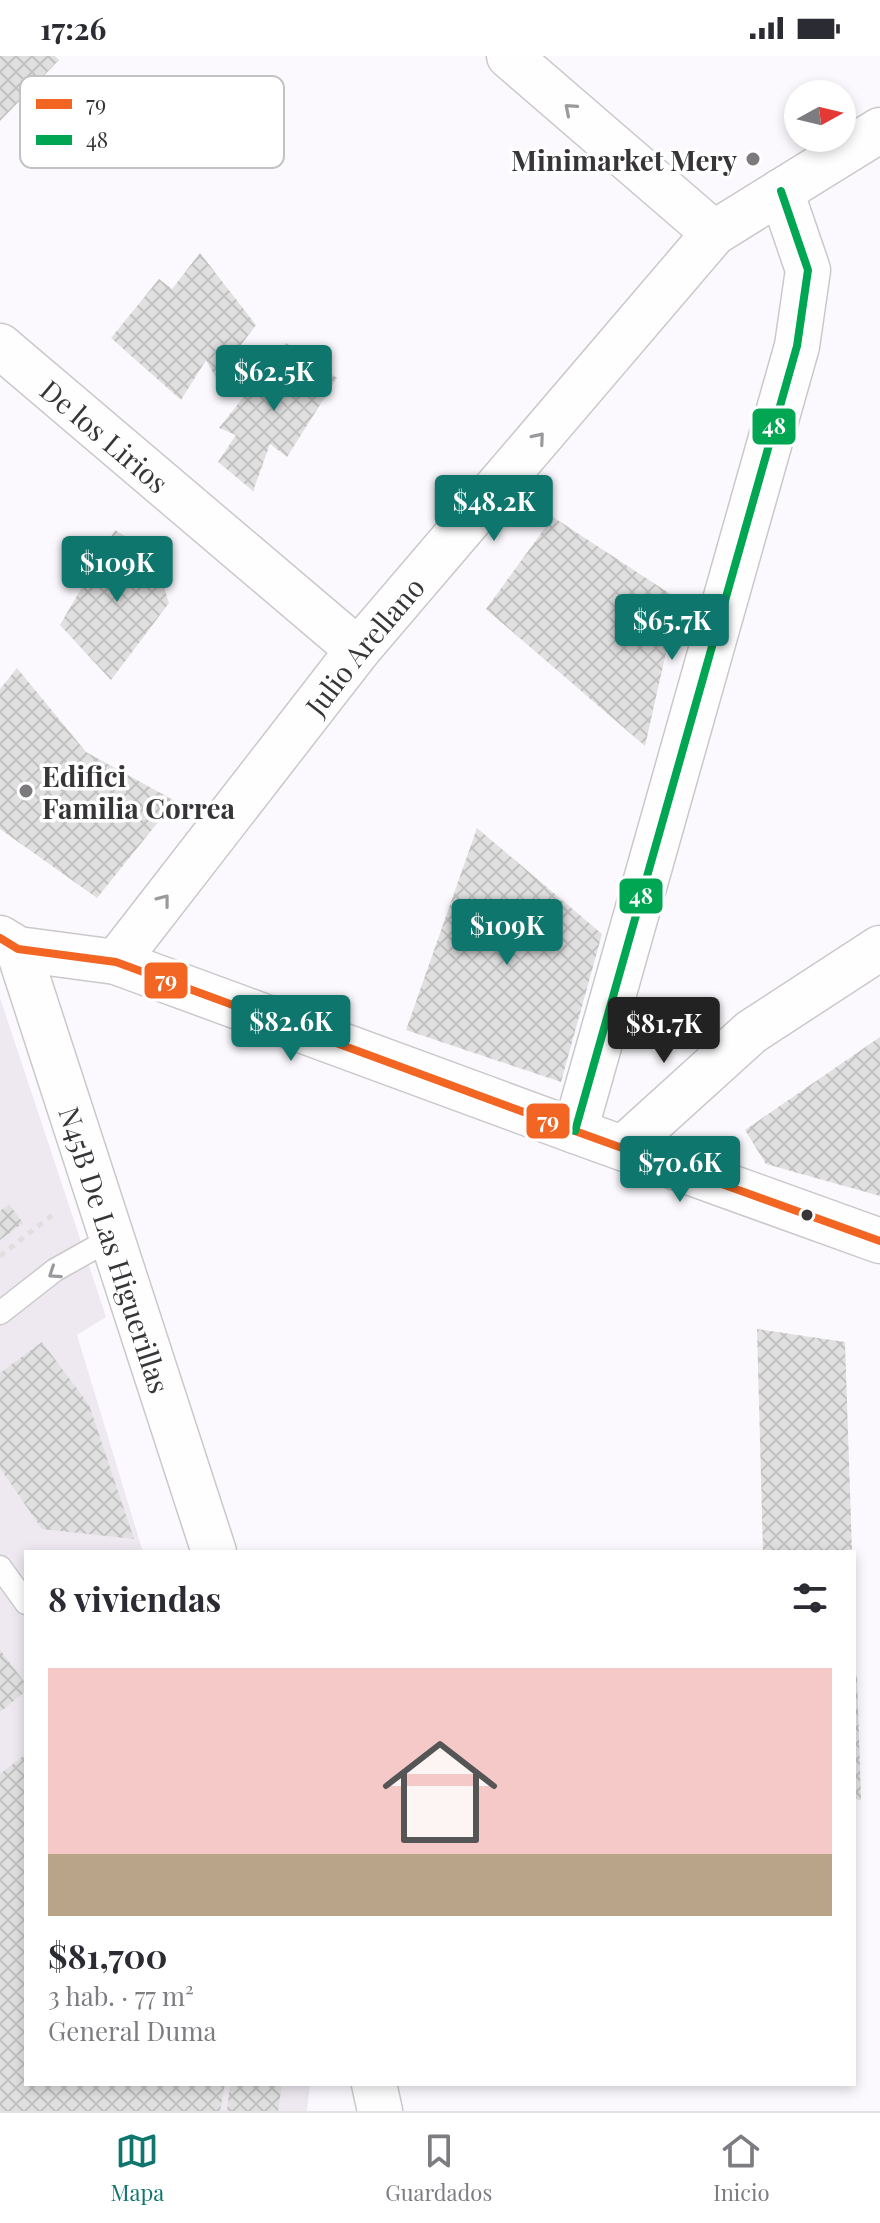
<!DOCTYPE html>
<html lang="es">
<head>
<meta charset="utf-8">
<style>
  body { margin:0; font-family:"Playfair Display",serif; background:#f7f7f7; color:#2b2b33; height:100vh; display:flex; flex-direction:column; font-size:30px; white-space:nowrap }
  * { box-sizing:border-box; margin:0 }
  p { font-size:26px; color:#7c7c81 }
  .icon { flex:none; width:44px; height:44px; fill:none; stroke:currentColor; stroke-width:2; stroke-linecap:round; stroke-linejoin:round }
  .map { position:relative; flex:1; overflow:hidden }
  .panel { position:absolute; left:24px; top:1494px; width:832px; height:536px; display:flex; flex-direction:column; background:#fff; border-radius:0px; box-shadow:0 4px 12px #0003 }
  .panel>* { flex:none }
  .needle { width:52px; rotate:82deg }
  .buttons { position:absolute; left:784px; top:24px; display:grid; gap:16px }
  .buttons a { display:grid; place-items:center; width:72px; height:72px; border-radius:50%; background:#fff; box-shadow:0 4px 12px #0003; font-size:40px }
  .price { position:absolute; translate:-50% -68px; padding:0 18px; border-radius:8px; background:#0f766e; color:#fff; font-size:26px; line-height:52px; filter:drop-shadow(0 2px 4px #0008) }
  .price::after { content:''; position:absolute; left:50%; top:48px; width:24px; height:18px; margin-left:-12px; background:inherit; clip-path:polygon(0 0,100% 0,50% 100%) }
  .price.on { background:#222; color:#fff }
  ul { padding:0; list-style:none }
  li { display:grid; align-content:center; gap:16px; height:424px; padding:0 24px }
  li span { display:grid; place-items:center; height:248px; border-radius:0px; color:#555 }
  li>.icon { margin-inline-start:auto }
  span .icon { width:144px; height:144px; fill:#fffc; stroke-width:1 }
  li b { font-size:34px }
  h2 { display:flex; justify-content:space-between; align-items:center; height:96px; padding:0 24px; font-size:34px }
  .status { display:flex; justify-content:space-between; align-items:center; height:56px; padding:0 40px; background:#fff; direction:ltr }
  .status svg { height:22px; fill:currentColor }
  .tabs { display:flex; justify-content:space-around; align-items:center; height:112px; border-top:2px solid #e1e1e2; background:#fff; font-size:22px; color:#7c7c81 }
  .tabs a { display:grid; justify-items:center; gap:4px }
  .tabs .on { color:#0f766e }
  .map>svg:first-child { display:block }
</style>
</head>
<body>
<div class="status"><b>17:26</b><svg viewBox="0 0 49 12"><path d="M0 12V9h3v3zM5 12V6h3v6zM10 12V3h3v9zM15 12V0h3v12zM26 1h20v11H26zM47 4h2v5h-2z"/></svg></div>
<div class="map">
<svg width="880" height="2055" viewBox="0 0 880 2055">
  <defs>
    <pattern id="building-cross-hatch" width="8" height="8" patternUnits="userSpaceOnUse" patternTransform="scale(2)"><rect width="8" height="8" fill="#e1e0e0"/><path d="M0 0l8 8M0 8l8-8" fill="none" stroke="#c2c1c1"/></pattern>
  </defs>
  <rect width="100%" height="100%" fill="#fbf9fd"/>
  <path fill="#eee9f1" d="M0,942L106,1261L77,1279L143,1496H26V2028H310L307,2055H0Z"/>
  <g fill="url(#building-cross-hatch)">
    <path d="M0,0H55L59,4L0,65Z"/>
    <path d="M200,197L256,269L216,322L206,304L181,344L111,282L159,223L172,233Z"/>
    <path d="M286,287L337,322L287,401L270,388L253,435L218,406L236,379L219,372Z"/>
    <path d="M553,461L678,543L645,690L486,553Z"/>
    <path d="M115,474L152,496L169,547L111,624L60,569Z"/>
    <path d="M17,612L86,696L175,745L97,842L0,773V633Z"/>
    <path d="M477,772L602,878L561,1026L406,974Z"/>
    <path d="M880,981V1140L766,1108L745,1074Z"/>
    <path d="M9,1148L23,1167L0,1184V1155Z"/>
    <path d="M757,1273L845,1286L852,1496H763Z"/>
    <path d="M42,1286L89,1349L134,1483L42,1473L0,1412V1317Z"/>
    <path d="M0,1594L26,1628V1635L0,1656Z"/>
    <path d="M857,1619L861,1744L854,1743V1620Z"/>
    <path d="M26,1698V2028H225L220,2055H0V1718Z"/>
    <path d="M230,2028H282L278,2055H227Z"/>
  </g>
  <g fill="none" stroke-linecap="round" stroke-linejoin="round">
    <g stroke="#cac8cb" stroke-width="25">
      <g id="service">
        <path d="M0,1257L55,1214L112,1182"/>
        <path d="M0,1511L26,1547"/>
      </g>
    </g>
    <g stroke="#cac8cb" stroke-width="47">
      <g id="minor">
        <path d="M509,0L714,177"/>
        <path id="s1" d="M0,290L358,594"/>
        <path d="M0,882L18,893L116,906L575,1075L880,1185"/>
        <path id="s2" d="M18,893L214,1496"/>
        <path id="s3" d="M116,906L358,594L714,177L880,74"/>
        <path d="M575,1075L797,290L808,214L781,135"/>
        <path d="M623,1092L751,976L880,892"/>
        <path d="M374,2028L380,2055"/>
      </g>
    </g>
    <path stroke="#dfdfdf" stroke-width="5" stroke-dasharray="6 6" stroke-linecap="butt" d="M0,1200L55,1157"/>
    <use href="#service" stroke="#fefeff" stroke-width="22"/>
    <use href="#minor" stroke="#fefeff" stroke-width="44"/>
    <g stroke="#fff" stroke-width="14">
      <path id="bus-1" d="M0,882L18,893L116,906L575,1075L880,1185"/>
    </g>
    <g stroke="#fff" stroke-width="14">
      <path id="bus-2" d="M575,1075L797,290L808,214L781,135"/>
    </g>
    <use href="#bus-1" stroke="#f26522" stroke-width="8"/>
    <use href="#bus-2" stroke="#00a651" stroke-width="8"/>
  </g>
  <defs><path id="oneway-chevron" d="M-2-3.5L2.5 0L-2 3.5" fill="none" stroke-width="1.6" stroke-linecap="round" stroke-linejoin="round" transform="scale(2)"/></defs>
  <g stroke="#9a9a9c">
    <use href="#oneway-chevron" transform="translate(570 53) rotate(-139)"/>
    <use href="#oneway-chevron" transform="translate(539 382) rotate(-50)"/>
    <use href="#oneway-chevron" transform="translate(164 844) rotate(-52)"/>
    <use href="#oneway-chevron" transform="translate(54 1217) rotate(146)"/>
  </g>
  <g fill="#7c7a7d" stroke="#fff" stroke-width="3">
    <circle cx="753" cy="103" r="8"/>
    <circle cx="26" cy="735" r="8"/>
  </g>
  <circle fill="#373538" stroke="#fff" stroke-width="3" cx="807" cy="1159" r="7"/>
  <g text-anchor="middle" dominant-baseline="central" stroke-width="7" stroke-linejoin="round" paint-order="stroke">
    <g font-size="28" font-weight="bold" fill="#373538" stroke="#fff" text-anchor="end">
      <text x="737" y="103">Minimarket Mery</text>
      <text x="42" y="719" text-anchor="start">Edifici<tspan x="42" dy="32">Familia Correa</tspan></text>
    </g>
    <g font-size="28" fill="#373538" stroke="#fff">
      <text stroke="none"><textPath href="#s1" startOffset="138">De los Lirios</textPath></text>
      <text stroke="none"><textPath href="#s3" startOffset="402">Julio Arellano</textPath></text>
      <text stroke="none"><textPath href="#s2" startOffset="316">N45B De Las Higuerillas</textPath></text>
    </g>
  </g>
  <rect x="20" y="20" width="264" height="92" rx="12" fill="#fff" stroke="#c3c2c3" stroke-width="2"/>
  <rect x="36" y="43" width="36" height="10" fill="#f26522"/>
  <rect x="36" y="79" width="36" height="10" fill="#00a651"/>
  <g font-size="22" fill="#373538">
    <text x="86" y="56">79</text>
    <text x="86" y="92">48</text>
  </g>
  <g stroke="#fff" stroke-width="3">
    <rect x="751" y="351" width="46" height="39" rx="8" fill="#00a651"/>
    <rect x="618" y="821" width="46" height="38" rx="8" fill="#00a651"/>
    <rect x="143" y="905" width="46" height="39" rx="8" fill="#f26522"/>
    <rect x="525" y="1046" width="46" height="38" rx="8" fill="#f26522"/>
  </g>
  <g font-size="22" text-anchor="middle" font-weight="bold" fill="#fff">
    <text x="774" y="378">48</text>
    <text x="641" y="848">48</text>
    <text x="166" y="932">79</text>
    <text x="548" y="1073">79</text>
  </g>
</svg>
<div class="buttons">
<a><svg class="needle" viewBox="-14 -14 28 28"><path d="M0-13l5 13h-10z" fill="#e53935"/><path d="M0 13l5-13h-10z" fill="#7c7c81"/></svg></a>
</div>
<b class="price" style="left:274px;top:357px">$62.5K</b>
<b class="price" style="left:494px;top:487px">$48.2K</b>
<b class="price" style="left:117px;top:548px">$109K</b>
<b class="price" style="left:672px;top:606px">$65.7K</b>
<b class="price" style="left:507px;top:911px">$109K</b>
<b class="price" style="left:291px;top:1007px">$82.6K</b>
<b class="price on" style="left:664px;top:1009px">$81.7K</b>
<b class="price" style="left:680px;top:1148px">$70.6K</b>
<section class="panel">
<h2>8 viviendas<svg class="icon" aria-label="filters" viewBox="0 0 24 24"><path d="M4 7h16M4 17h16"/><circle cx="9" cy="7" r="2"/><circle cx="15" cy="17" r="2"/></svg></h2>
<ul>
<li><span style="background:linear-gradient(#f6c9c9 75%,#b9a48a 0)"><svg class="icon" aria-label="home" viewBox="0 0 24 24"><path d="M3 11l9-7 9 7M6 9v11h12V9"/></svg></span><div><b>$81,700</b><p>3 hab. · 77 m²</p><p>General Duma</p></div></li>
</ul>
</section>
</div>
<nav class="tabs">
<a class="on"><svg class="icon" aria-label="map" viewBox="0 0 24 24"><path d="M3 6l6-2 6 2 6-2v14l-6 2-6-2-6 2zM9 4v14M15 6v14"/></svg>Mapa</a>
<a><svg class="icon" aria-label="saved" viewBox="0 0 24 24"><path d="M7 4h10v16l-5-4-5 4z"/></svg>Guardados</a>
<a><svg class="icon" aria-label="home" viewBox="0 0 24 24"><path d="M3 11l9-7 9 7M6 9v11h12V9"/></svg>Inicio</a>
</nav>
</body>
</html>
